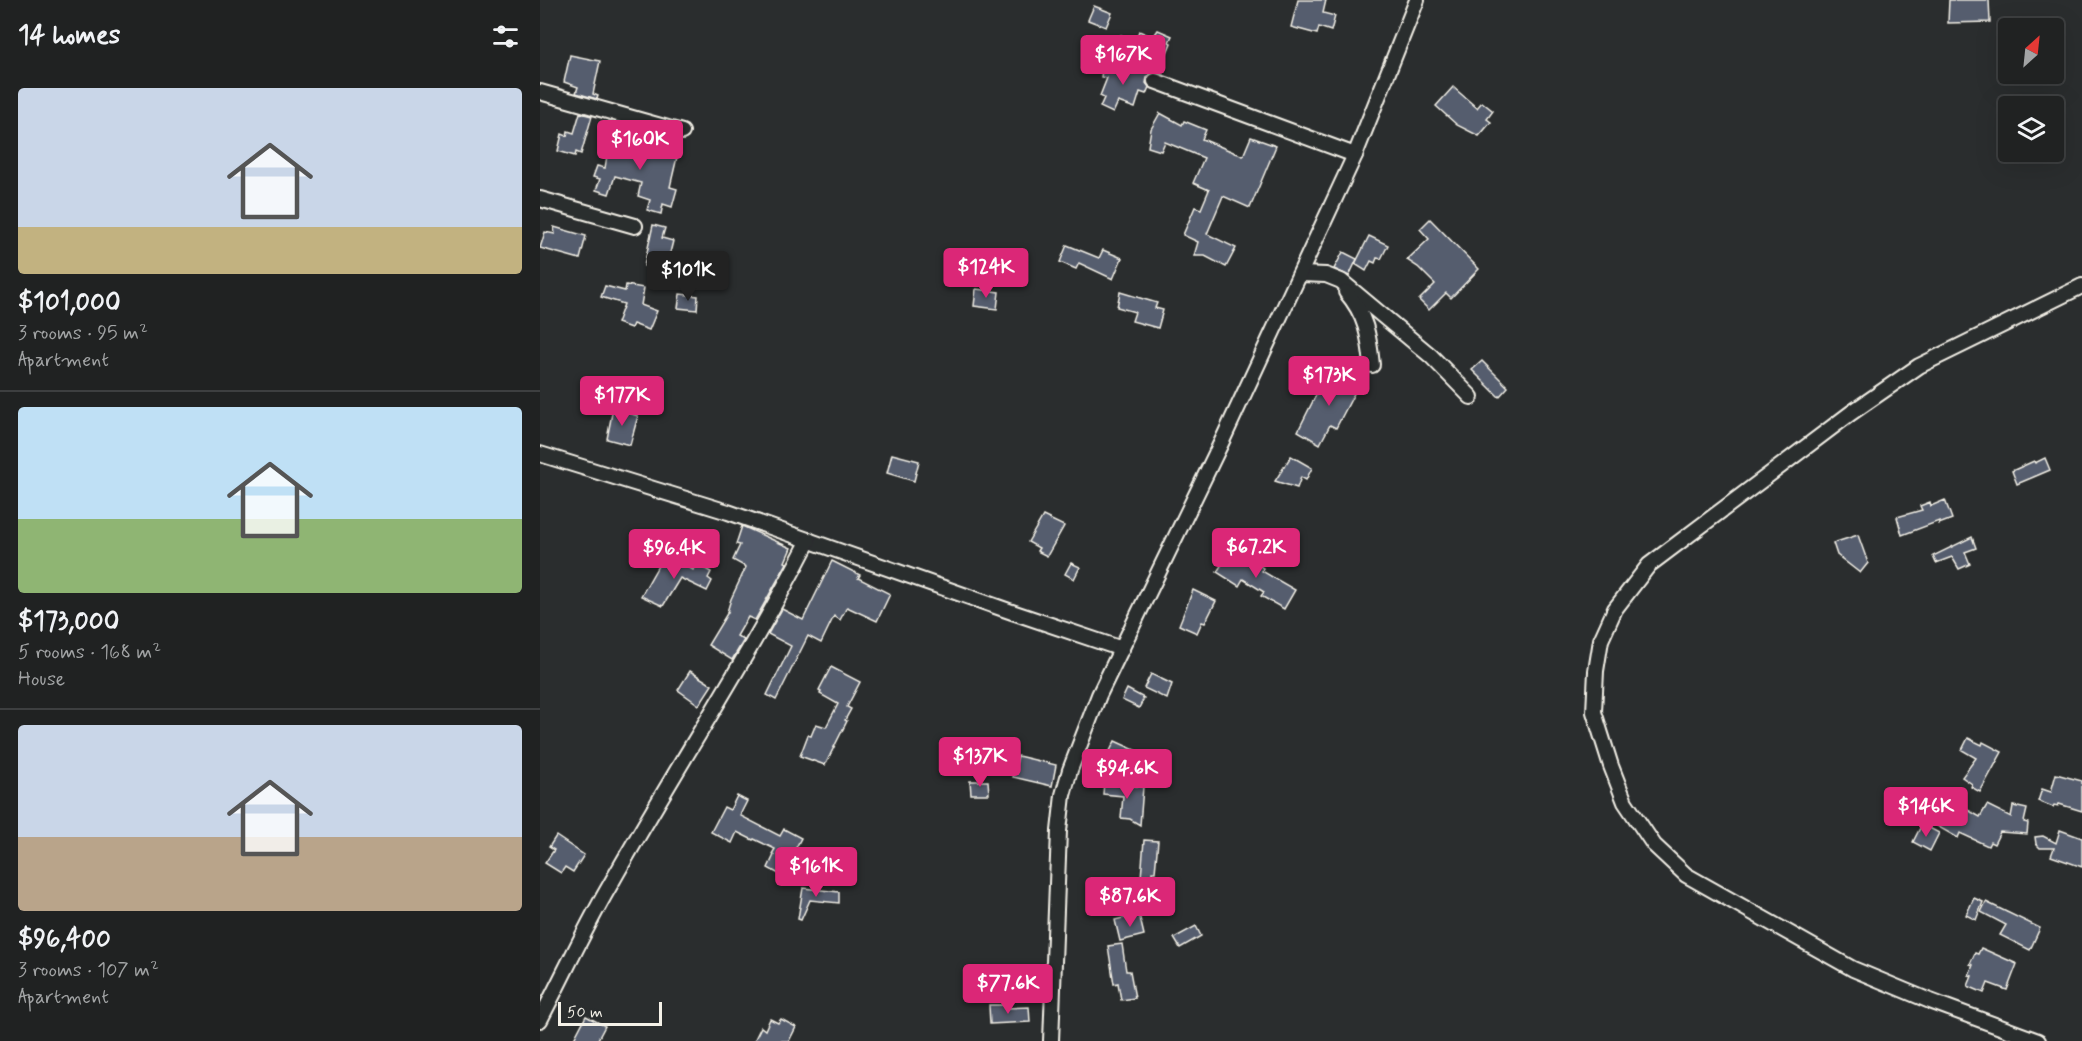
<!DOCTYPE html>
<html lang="en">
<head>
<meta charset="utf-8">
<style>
  body { margin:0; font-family:Mynerve,sans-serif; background:#2d2f2f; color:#f1f3f6; height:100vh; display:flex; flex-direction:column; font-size:22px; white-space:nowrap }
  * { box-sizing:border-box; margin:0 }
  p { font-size:20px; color:#a2a4a5 }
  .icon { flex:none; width:33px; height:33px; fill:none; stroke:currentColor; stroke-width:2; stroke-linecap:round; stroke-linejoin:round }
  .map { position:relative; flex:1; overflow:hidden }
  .panel { display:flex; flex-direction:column; background:#202222; width:540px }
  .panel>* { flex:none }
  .needle { width:39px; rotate:27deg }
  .controls { position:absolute; left:1458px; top:18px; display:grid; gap:12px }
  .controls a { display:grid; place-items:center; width:66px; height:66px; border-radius:6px; background:#202222; box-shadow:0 6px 24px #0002,0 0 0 2px #3d3f40; font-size:30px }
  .scale { position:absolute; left:18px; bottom:15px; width:104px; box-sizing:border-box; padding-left:6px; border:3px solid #f4f1e8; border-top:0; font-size:16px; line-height:21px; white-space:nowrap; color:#f4f1e8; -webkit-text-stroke:4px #2a2d2e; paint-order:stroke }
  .price { position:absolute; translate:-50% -51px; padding:0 14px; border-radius:6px; background:#db2777; color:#fff; font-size:20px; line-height:39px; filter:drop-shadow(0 2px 3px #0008) }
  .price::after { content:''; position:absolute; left:50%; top:36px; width:18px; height:14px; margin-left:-9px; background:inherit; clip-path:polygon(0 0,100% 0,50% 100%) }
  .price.selected { background:#222; color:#fff }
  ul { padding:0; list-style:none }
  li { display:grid; align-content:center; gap:12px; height:318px; padding:0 18px }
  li+li { border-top:2px solid #3d3f40 }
  li span { display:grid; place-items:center; height:186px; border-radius:6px; color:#555 }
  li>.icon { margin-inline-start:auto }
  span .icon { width:108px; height:108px; fill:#fffc; stroke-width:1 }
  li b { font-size:26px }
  h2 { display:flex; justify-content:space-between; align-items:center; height:72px; padding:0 18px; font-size:26px }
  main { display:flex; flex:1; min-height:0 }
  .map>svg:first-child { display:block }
</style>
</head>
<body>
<main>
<section class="panel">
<h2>14 homes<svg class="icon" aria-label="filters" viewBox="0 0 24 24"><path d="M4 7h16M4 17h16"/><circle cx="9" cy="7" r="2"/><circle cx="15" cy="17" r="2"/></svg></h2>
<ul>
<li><span style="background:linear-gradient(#c9d6e8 75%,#c2b280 0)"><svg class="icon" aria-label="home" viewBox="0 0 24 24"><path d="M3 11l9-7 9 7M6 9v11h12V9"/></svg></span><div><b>$101,000</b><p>3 rooms · 95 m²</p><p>Apartment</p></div></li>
<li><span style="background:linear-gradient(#bfe0f5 60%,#8fb573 0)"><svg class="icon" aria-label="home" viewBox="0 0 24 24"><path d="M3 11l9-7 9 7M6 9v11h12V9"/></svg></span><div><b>$173,000</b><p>5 rooms · 168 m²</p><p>House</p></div></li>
<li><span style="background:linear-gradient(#c9d6e8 60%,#b9a48a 0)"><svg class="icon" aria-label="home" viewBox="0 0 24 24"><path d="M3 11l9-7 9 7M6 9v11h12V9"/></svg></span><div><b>$96,400</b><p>3 rooms · 107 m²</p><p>Apartment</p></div></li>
</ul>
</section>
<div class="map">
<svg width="1542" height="1041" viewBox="0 0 1542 1041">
  <rect width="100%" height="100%" fill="#2a2d2e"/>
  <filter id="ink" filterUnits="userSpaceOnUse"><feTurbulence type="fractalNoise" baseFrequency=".0167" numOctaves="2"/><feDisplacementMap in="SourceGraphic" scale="12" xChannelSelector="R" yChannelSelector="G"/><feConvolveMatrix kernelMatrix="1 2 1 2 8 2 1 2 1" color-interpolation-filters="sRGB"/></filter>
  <g filter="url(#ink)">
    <g fill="#555d6e" stroke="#f4f1e8" stroke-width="1.5">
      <path d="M758,0H786L783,13L795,16L791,31L779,27L777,34L751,27Z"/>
      <path d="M1409,0H1449L1450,22L1408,23Z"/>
      <path d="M554,6L572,13L566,27L548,20Z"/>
      <path d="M618,30L632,36L629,42L631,43L622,65L576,46L581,35L595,41L599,31L613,37Z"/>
      <path d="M30,55L60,61L53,94L58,96L57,99L36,93L38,87L24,82Z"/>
      <path d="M563,64L615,71L607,77L606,83L609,87L606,94L600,92L595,108L578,102L573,113L560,107L564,98L560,96L567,78L561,77Z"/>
      <path d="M913,87L937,108L942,102L953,111L947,119L951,122L939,136L917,125L896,106Z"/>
      <path d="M40,113L52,116L41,154L36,152L35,156L18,151L22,134L27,136L28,131L34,133Z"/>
      <path d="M620,113L642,125L644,121L666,130L662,139L703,156L711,137L736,146L710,208L683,196L667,234L696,248L686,267L665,256H654L658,242L643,235L655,207L661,209L669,190L653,183L664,158L625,142L621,151L608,147L611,129Z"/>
      <path d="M70,137L126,147L125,155L137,157L130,187L137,189L132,207L123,204L121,214L107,210L110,200L98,196L101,183L75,176L69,194L56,190L60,179L53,177L57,166L65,168Z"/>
      <path d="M890,219L939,269L911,298L906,293L889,310L879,300L895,284L878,267L867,260L889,239L880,229Z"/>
      <path d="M113,225L125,228L122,238L133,241L129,257L134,258L127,283L107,277L110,267L104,266Z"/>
      <path d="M14,227L46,236L40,259L0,248L5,232L15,234Z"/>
      <path d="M829,236L848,245L841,259L837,258L835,263L831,261L826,271L815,264Z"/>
      <path d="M527,245L559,258L563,250L582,258L573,279L539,263L536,269L520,262Z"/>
      <path d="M803,252L817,259L809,276L794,269Z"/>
      <path d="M86,285L104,288L101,305L117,311L109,330L93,324L91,328L77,323L84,304L61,297L65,286L85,291Z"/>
      <path d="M436,289L459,292L457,309L434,306Z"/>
      <path d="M580,292L617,303L615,308L623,310L618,328L592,321L595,312L577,307Z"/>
      <path d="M140,294L158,296L157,310L138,308Z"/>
      <path d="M942,361L968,387L959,397L932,370Z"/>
      <path d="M803,369L813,374L812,378L820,382L796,428L790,425L780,444L758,431L779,389L783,391L785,386L792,389Z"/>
      <path d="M73,408L98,416L90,445L67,439Z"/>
      <path d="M352,454L379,461L374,481L347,473Z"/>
      <path d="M751,456L772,468L766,480L761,477L757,488L735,481Z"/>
      <path d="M1505,458L1510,470L1477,484L1472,471L1494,461L1495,463Z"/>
      <path d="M1405,500L1412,519L1399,524V521L1362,535L1357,517L1382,510L1380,506L1390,502L1391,506Z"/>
      <path d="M503,516L524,526L507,556L497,551L499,548L488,542Z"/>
      <path d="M202,526L251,548L245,562L247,563L215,620L208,617L197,636L204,640L192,660L168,645L188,612H187L191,599L206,567L193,560L200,545L196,544Z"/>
      <path d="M1318,535L1328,563L1320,573L1297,555L1293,543Z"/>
      <path d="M1432,537L1436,548L1425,552L1430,564L1419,569L1412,557L1396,563L1393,556Z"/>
      <path d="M690,551L711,564L713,561L723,568L722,571L755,590L744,609L721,596L724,592L703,579L699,586L677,572Z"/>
      <path d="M123,557L132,563L134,559L153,570L156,564L171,572L168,578L172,581L167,591L140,578L123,606L101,596Z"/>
      <path d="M292,561L320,575L318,578L350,594L337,621L307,607L300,620L294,616L281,643L268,636L236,700L227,695L251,646L228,634L242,609L263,620Z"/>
      <path d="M531,563L540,567L534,579L525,574Z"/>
      <path d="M653,590L676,601L665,623L662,622L657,633L639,625Z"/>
      <path d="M291,667L320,682L307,707L311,709L305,720L307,721L285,765L260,756L268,735L271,736L276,724L286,727L298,704L280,694L281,691L279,690Z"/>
      <path d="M150,671L172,685L159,705L138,690Z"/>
      <path d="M611,674L632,684L627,699L604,688Z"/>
      <path d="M587,689L604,698L599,708L582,700Z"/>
      <path d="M1428,738L1442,745L1443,742L1462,752L1440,792L1431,787L1432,784L1422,777L1436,758L1422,750Z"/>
      <path d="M575,741L606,755L600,767L570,751Z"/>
      <path d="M478,756L516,765L512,786L473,777Z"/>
      <path d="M1516,774L1542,781V811L1519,804L1518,806L1514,805L1513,807L1498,801L1502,789L1511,792Z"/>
      <path d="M430,781H448L449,794H431Z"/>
      <path d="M564,782L603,787L600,825L590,819L581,818L583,796L563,794Z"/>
      <path d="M197,796L207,801L200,815L201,816L240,836L244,829L261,838L249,861L270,872L266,880L242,869L239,874L228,868L234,855L232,854L235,849L214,839L213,840L197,832L192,843L171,832L184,807L190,810Z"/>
      <path d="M1412,801L1440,817L1447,805L1471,817L1473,806L1487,809L1484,822L1488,823L1487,834L1460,832L1454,844L1450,842L1448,846L1420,833L1418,838L1397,826Z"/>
      <path d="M1382,824L1399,833L1390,851L1373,842Z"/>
      <path d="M1520,830L1542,838V867L1511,856L1514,848H1500L1496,844L1495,837L1503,836L1516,843Z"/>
      <path d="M16,836L44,855L33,872L25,867L21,873L5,863L14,850L9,847Z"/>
      <path d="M604,840L618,841L615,872H612V879L601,878Z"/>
      <path d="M263,888L299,892V903L270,900L261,920L258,919Z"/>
      <path d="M1434,898L1443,902L1436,920L1426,915Z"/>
      <path d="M1446,902L1500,928L1490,950L1460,935L1466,925L1441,912Z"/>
      <path d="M599,914L604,935L580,941L575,920Z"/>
      <path d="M656,926L661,936L640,948L634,938Z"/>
      <path d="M582,944L586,971H590L595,998L581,1000L578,983L574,984L568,946Z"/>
      <path d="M1441,948L1477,964L1467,990L1448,983L1444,993L1428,986L1432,976L1429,975L1433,965L1430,964L1435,953L1438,954Z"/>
      <path d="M449,1005H465L466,1008L489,1007L490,1022L450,1024Z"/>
      <path d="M46,1016L65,1026L57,1041H33Z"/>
      <path d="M230,1019L238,1023L241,1019L256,1027L249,1041H214L221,1027L225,1030Z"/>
    </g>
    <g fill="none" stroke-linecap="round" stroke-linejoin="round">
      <g stroke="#f4f1e8" stroke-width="18">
        <g id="minor">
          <path d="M615,81L815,155"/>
          <path d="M0,92L142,132"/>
          <path d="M0,199L95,226"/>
          <path d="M761,274L786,275L801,281L891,356L931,397"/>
          <path d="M806,292C826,315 829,336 832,365"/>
          <path d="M0,454L188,512L472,612L582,649"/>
          <path d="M0,1020C23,976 44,930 69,887C134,771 208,659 269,540"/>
          <path d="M511,1041L519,831L523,795L530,770L559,695L683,439L815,155L877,0"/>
          <path d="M1498,1041L1390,1001L1313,969L1146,875L1114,845L1085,802L1071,766L1054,712L1056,671L1061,640L1075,609L1109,565L1311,413L1379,366L1542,286"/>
        </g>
      </g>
      <use href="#minor" stroke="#2a2d2e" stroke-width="14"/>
    </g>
  </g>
</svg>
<div class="controls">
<a><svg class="needle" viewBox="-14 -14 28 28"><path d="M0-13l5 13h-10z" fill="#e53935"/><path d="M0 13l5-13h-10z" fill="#a2a4a5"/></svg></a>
<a><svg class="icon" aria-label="layers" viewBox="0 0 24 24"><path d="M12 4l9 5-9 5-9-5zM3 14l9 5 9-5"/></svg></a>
</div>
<div class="scale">50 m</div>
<b class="price" style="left:583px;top:86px">$167K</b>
<b class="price" style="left:100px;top:171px">$160K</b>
<b class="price" style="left:446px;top:299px">$124K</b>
<b class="price selected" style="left:148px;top:302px">$101K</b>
<b class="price" style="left:789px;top:407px">$173K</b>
<b class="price" style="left:82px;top:427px">$177K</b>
<b class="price" style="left:716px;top:579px">$67.2K</b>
<b class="price" style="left:134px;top:580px">$96.4K</b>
<b class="price" style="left:440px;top:788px">$137K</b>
<b class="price" style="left:587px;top:800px">$94.6K</b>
<b class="price" style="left:1386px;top:838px">$146K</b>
<b class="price" style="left:276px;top:898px">$161K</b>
<b class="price" style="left:590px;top:928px">$87.6K</b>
<b class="price" style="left:468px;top:1015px">$77.6K</b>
</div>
</main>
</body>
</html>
